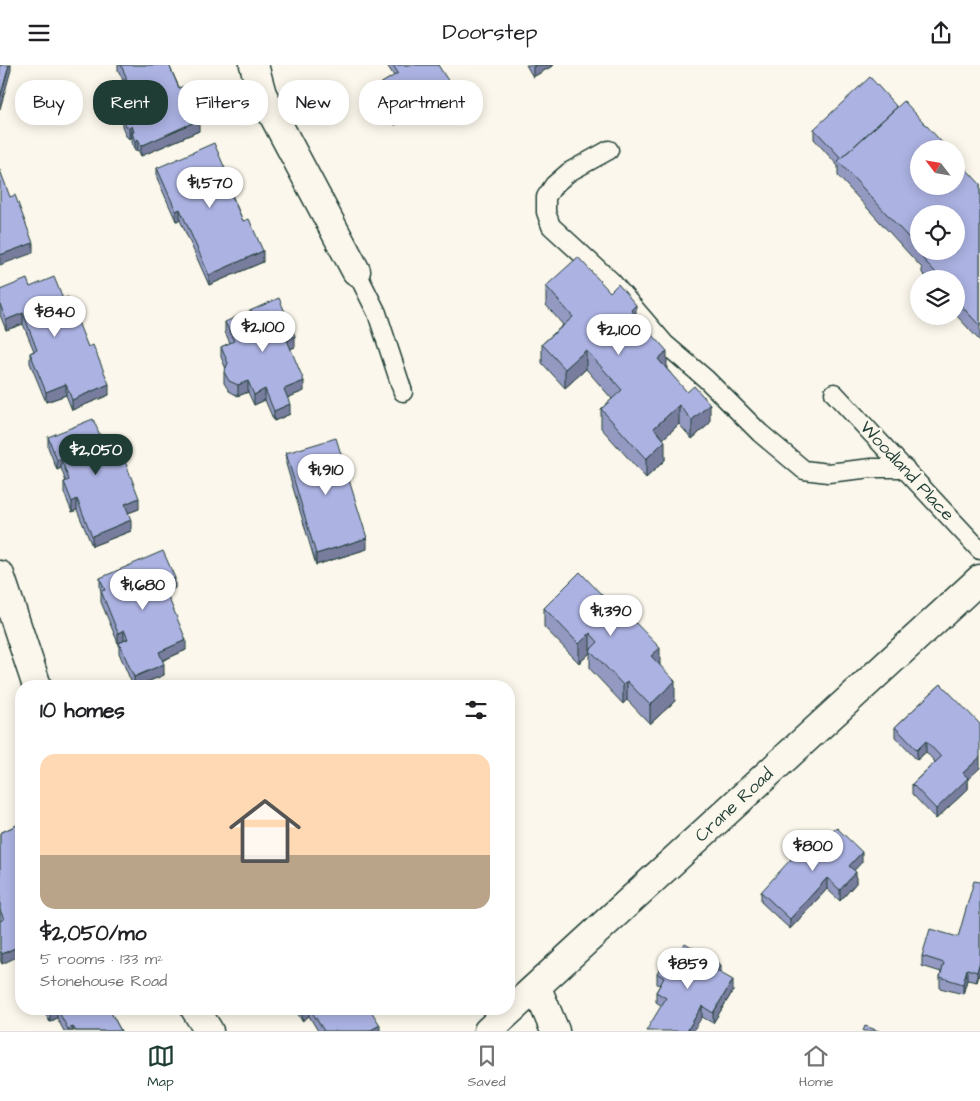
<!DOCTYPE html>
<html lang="en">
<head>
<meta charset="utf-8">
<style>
  body { margin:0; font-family:"Architects Daughter",sans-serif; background:#f2f2f2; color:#202124; height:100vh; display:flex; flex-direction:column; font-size:19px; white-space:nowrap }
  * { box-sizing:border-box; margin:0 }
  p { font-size:16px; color:#757577 }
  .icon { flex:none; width:28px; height:28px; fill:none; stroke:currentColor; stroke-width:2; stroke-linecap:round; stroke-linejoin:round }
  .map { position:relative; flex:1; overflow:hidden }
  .sheet { position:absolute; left:15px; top:615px; width:500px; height:335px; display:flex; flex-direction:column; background:#fff; border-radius:20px; box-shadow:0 2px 12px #0003 }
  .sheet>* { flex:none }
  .hud { position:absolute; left:15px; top:15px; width:500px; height:45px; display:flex; gap:10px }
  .needle { width:32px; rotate:301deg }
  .fabs { position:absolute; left:910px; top:75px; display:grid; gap:10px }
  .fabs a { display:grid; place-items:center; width:55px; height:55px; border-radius:50%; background:#fff; box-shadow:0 2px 12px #0003; font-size:25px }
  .price { position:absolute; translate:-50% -42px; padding:0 11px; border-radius:18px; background:#fff; color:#222; font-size:16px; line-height:32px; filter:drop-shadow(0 1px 2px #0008) }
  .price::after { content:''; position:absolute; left:50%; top:30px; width:15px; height:11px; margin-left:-8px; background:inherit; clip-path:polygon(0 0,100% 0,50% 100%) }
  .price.current { background:#1f3d34; color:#fff }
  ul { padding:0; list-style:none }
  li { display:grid; align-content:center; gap:10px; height:265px; padding:0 25px }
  li span { display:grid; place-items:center; height:155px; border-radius:15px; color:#555 }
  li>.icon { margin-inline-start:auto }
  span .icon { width:90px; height:90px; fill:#fffc; stroke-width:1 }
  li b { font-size:21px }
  h2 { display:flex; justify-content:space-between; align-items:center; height:60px; padding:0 25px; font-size:21px }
  .pill { padding:0 18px; border-radius:20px; background:#fff; box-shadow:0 2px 12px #0003; font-size:18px; line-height:45px }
  .pill.current { background:#1f3d34; color:#fff }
  header { display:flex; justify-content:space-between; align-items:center; height:65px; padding:0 25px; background:#fff; font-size:22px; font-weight:600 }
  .menu { display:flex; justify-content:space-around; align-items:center; height:70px; border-top:1px solid #e0e0e0; background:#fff; font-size:14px; color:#757577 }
  .menu a { display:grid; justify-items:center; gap:2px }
  .menu .current { color:#1f3d34 }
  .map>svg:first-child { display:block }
</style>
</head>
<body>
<header><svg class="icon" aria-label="menu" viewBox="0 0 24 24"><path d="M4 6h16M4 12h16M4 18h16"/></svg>Doorstep<svg class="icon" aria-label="share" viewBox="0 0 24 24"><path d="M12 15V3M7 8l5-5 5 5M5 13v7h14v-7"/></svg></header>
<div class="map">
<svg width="980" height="966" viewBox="0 0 980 966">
  <rect width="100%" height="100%" fill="#fbf7ec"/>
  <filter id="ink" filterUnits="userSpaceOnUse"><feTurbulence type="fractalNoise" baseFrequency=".02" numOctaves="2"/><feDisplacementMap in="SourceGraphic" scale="10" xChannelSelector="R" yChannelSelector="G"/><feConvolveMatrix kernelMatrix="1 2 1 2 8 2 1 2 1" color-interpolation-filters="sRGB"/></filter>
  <g filter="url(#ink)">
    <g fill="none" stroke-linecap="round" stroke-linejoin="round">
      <g stroke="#1f3d34" stroke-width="21">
        <g id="lane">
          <path d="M609,85L569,107L554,120L546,132V147L551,161L612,217L665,279L706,314L760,368L804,405L828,408L872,403H905"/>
          <path d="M356,206L377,248L403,327"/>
          <path d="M834,328L980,485"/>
        </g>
      </g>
      <g stroke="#1f3d34" stroke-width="31">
        <g id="street">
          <path d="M254,0L262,29L356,206"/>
          <path d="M0,510L37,621"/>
          <path d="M195,944L209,966"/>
        </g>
      </g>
      <g stroke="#1f3d34" stroke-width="31">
        <g id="secondary">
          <path d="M537,923L555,966"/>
          <path d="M488,966L980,514"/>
        </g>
      </g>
      <use href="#lane" stroke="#fbf7ec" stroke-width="18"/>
      <use href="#street" stroke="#fbf7ec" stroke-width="28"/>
      <use href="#secondary" stroke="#fbf7ec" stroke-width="28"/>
    </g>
    <g fill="#9499c2" stroke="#1f3d34" fill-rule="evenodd">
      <path d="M118,0H169L199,66L141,91L138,85L135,86L132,79V72L129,74L126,71L122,61L121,43L127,41L125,36L120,38L116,29V19L123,15L118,5Z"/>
      <path d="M387,0H438L449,28L395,60L377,32V21L394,11Z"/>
      <path d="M526,0H554L533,12Z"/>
      <path d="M897,42L980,119V276L956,250V214H928L922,208V203L838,111V101L814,74V64ZM919,149L956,186H919Z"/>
      <path d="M157,103L232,130L243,156L263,197L209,220L180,155L176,156L157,113Z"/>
      <path d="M546,221L610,227L636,251L667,304L710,358L692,374L679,359L663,374L665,395L646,413L601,363V344L612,334L586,304L565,323L542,298V279L563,260L546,240Z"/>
      <path d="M30,222L63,234L88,282L109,330L72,345L66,330L46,337L30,298V288L34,286L23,259L6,265L0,250V225Z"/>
      <path d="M225,257L295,282L290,284L304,326L287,333L290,349L274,356L265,335L254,340L248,327L238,331L229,326L224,318V307L226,304L221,292V282L230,278L225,267Z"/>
      <path d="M48,372L102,375L139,444L128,448L131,466L92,481L77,445L72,447L64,428V417H66L61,403L57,405L48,382Z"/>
      <path d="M286,388L367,484L316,500L286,399Z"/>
      <path d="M100,513L175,523L166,528L186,585L162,596L164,610L137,621H133L119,588V578H118L101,537V526L100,523Z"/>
      <path d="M544,543L660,600L675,636L650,659L627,635L623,639L590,604V588L579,598L544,562Z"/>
      <path d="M941,619L968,714V724L936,754L912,729V719L935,697L926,687L917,695L895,672V662Z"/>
      <path d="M21,758L2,899L0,895V768Z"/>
      <path d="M819,780L862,797L854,805L856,818L840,836L827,824L790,864L761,837V827Z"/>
      <path d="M980,817V906L977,917L967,915L963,929L940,923V912L941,907L922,901V891L958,872Z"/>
      <path d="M673,897L721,908L733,926L713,958L702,952L662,941L656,937V927L660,920L657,919V908Z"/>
      <path d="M42,944H109L121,966H64L57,953L50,957Z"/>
      <path d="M295,944H370L380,966H318L309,951L302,956Z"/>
    </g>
    <g fill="#787d9e" stroke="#1f3d34">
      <path d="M9,0H11V5L0,44V33Z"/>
      <path d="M537,0H554L533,12V2Z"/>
      <path d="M449,17V28L395,60V50Z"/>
      <path d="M125,26V36L120,38V27Z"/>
      <path d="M199,55V66L141,91V81Z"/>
      <path d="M132,61V72L129,74V63Z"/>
      <path d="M138,74V85L135,86V76Z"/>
      <path d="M232,120V130L228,133V122Z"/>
      <path d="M180,144V155L176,156V146Z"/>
      <path d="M33,178V188L0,200V190Z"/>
      <path d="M263,186V197L209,220V210Z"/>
      <path d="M636,240V259L631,245Z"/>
      <path d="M23,248V259L6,265V255Z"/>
      <path d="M295,271V282L287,285V275Z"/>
      <path d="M586,285V304L565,323V304Z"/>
      <path d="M667,286V305L658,294Z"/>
      <path d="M248,316V327L238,331V320Z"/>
      <path d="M304,316V326L284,334V324Z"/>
      <path d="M66,319V330L46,337V327Z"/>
      <path d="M109,319V330L72,345V335Z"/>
      <path d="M265,324V335L254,340V330Z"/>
      <path d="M290,339V349L274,356V346Z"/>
      <path d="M710,339V358L692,374V355Z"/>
      <path d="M679,340V359L654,382V363Z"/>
      <path d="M665,376V395L646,413V394Z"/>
      <path d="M61,393V403L57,405V395Z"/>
      <path d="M139,433V444L125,449V439Z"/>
      <path d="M77,434V445L72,447V437Z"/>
      <path d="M131,455V466L92,481V471Z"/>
      <path d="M367,473V484L316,500V489Z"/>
      <path d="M175,513V523L163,530V519Z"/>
      <path d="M124,565V576L118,578V568Z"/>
      <path d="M590,568V588L579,598V579Z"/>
      <path d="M186,575V585L159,597V587Z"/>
      <path d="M660,583V602L651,591Z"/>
      <path d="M164,599V610L137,621H134V612Z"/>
      <path d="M627,616V635L623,639V620Z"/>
      <path d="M675,616V636L650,659V640Z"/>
      <path d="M926,676V687L917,695V685Z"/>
      <path d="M980,692V703L968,714V724L936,754V744L963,708Z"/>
      <path d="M862,787V797L849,811V801Z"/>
      <path d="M856,807V818L840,836V825Z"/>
      <path d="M827,813V824L790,864V854Z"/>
      <path d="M21,880V890L2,899V889Z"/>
      <path d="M980,896V906L977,917V907Z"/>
      <path d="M721,900V910L717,906Z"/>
      <path d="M967,904V915L963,929V919Z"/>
      <path d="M733,915V926L713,958V948Z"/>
      <path d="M702,941V952L693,966H687Z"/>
      <path d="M55,944H57V953L50,957V947Z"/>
      <path d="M305,944H309V951L302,956V945Z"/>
      <path d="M380,960V966H369Z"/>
      <path d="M73,962V966H68V964Z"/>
    </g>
    <g fill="#acb2e2" stroke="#1f3d34">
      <path d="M0,0H9L0,33Z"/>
      <path d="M121,0H169L179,23L184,21L199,55L141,81L138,74L135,76L132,68L134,67L132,61L129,63L126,61L122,51L125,50L121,43L131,39L125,26L120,27L116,19L127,14Z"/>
      <path d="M393,0H438L449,17L395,50L377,21L398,8Z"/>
      <path d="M870,12L897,42L841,93L814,64Z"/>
      <path d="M904,36L948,84H919V121H956V93L980,119V261L956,235V214H942L922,193L925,190L921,186H956V149H919V184L838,96Z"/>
      <path d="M214,78L232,120L228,122L243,156L249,154L263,186L209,210L180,144L176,146L157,103Z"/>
      <path d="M0,105L10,132L15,130L33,178L0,190Z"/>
      <path d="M578,192L610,227L618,219L636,240L631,245L667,286L658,294L687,327L694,321L710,339L692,355L679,340L654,363L665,376L646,394L601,344L622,325L586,285L565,304L542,279L573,252L546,221Z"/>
      <path d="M54,212L63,234L68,232L88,282L93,280L109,319L72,335L66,319L46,327L30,288L37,285L23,248L6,255L0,239V225L27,214L30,222Z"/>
      <path d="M279,233L295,271L287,275L304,316L284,324L290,339L274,346L265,324L254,330L248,316L238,320L229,316L224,307L228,298L221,282L234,276L225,257Z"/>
      <path d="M93,354L102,375L115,370L139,433L125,439L131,455L92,471L77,434L72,437L64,417L69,415L61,393L57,395L48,372Z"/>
      <path d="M336,373L367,473L316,489L286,388Z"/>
      <path d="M163,486L175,513L163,519L186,575L159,587L164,599L134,612L119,578L128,574L124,565L118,568L101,526L105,525L100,513Z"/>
      <path d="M580,507L623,552L627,549L660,583L651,591L675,616L650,640L627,616L623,620L590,585L598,577L590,568L579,579L544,543Z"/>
      <path d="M941,619L980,659V692L963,708L968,713L936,744L912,719L941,692L926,676L917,685L895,662Z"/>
      <path d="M21,758V880L2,889L0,884V856L4,854L0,845V768Z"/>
      <path d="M836,762L862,787L849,801L856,807L840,825L827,813L790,854L761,827L811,772L819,780Z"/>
      <path d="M974,816L980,817V896L977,907L967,904L963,919L940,912L944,898L922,891L930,864L958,872Z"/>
      <path d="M685,878L721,900L717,906L733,915L713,948L702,941L687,966H646L666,933L656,927L664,913L657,908L666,893L673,897Z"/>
      <path d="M48,944H55L50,947Z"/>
      <path d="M57,944H109L121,966H76L73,962L68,964Z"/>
      <path d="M310,944H370L380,960L369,966H324Z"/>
      <path d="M865,961L879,966H863Z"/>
    </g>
  </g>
  <g text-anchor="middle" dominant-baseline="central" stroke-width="5" stroke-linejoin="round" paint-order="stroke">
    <g font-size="18" fill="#1f3d34" stroke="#fbf7ec">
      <text transform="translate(907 406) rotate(47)">Woodland Place</text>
      <text transform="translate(734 740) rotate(-43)">Crane Road</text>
    </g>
  </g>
</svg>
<div class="fabs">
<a><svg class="needle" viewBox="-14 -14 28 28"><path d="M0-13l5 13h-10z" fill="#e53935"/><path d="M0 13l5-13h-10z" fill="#757577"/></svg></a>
<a><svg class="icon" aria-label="locate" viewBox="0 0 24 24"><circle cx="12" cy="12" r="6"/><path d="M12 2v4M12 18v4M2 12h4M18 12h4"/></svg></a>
<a><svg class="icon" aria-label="layers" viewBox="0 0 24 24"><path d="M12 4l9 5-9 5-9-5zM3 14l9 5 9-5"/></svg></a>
</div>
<b class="price" style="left:210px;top:144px">$1,570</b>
<b class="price" style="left:55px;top:273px">$840</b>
<b class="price" style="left:263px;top:288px">$2,100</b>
<b class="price" style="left:619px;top:291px">$2,100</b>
<b class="price current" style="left:96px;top:411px">$2,050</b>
<b class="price" style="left:326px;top:431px">$1,910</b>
<b class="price" style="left:143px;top:546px">$1,680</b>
<b class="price" style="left:611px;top:572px">$1,390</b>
<b class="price" style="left:813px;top:807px">$800</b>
<b class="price" style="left:688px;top:925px">$859</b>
<div class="hud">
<a class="pill">Buy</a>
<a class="pill current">Rent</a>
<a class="pill">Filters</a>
<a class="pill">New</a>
<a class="pill">Apartment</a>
</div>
<section class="sheet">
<h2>10 homes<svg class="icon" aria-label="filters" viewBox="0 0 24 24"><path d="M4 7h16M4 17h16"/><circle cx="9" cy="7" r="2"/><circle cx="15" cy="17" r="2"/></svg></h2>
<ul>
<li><span style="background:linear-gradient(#ffd9b3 65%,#b9a48a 0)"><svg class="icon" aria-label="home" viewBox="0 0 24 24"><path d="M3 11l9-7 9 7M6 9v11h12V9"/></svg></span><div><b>$2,050/mo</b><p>5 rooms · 133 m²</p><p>Stonehouse Road</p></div></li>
</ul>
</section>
</div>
<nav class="menu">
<a class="current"><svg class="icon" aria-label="map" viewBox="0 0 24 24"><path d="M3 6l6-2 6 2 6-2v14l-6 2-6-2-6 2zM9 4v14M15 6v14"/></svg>Map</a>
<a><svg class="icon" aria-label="saved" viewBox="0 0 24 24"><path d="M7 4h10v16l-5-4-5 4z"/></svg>Saved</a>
<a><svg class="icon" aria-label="home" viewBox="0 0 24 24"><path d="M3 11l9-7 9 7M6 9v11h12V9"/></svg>Home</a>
</nav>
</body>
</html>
